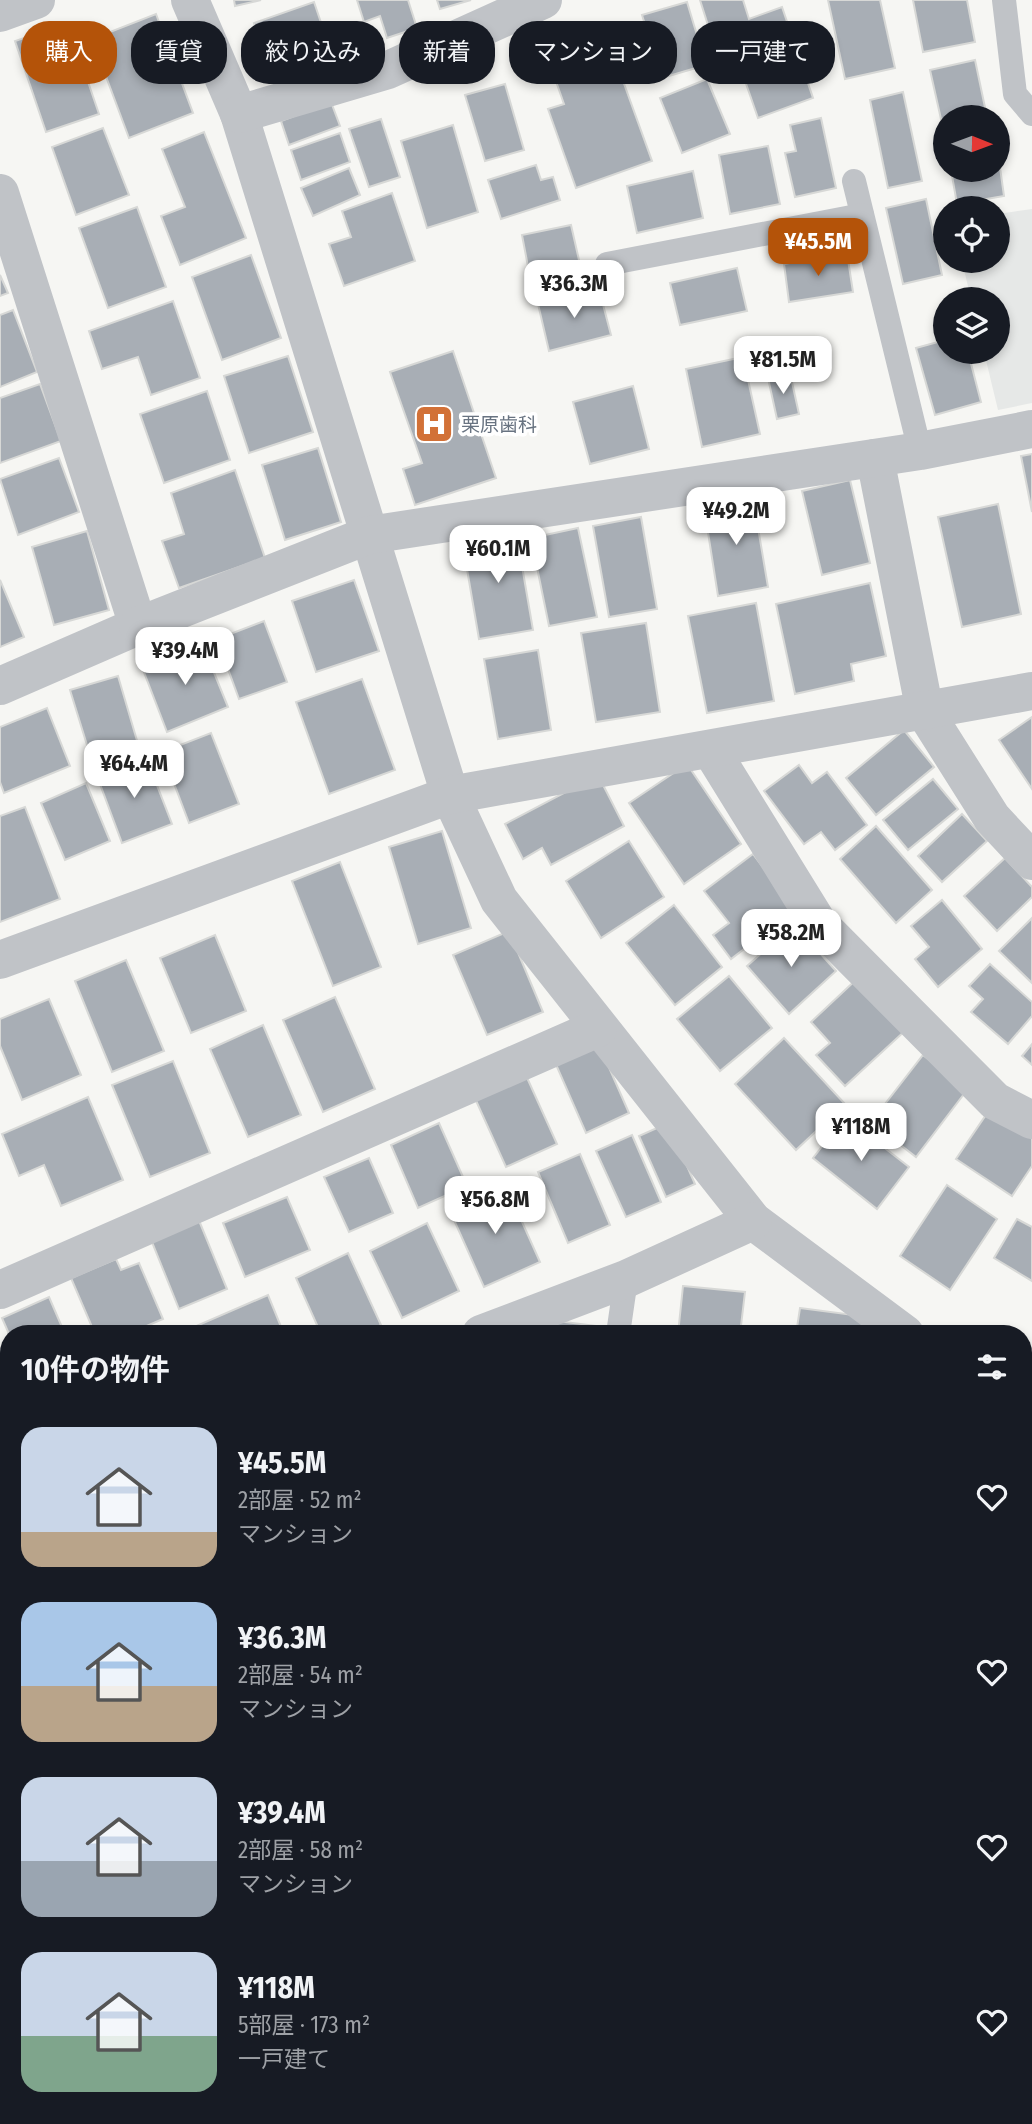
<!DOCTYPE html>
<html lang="ja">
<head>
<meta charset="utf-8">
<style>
  body { margin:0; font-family:"Fira Sans Condensed","Noto Sans JP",sans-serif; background:#20242c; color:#f1f3f6; height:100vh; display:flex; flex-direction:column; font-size:26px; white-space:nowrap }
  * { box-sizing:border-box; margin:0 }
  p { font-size:23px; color:#9ea1a6 }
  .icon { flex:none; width:38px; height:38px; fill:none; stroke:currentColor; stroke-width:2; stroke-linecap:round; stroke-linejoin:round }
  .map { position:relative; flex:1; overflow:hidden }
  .details { position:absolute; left:0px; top:1325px; width:1032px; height:800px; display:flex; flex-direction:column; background:#171b24; border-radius:28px 28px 0 0; box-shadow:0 4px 10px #0003 }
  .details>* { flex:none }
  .hud { position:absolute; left:21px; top:21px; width:990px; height:63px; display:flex; gap:14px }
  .needle { width:46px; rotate:91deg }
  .tools { position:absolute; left:933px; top:105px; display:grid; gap:14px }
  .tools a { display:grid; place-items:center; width:77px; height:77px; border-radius:50%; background:#171b24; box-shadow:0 4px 10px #0003; font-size:35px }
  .price { position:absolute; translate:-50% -60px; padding:0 16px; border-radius:14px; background:#fff; color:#222; font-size:23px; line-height:46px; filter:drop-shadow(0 2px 4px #0008) }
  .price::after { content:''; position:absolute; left:50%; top:42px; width:21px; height:16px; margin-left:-10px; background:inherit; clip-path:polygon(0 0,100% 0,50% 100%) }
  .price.active { background:#b45309; color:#fff }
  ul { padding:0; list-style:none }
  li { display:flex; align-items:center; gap:21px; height:175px; padding:0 21px }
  li span { display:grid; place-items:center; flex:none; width:196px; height:140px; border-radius:21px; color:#555 }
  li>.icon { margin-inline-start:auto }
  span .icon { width:84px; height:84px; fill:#fffc; stroke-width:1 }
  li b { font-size:30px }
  h2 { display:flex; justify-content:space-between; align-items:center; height:84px; padding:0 21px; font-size:30px }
  .chip { padding:0 24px; border-radius:28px; background:#171b24; box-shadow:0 4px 10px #0003; font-size:24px; line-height:63px }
  .chip.active { background:#b45309; color:#fff }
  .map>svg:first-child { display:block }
</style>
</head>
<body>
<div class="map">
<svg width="1032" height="2124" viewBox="0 0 1032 2124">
  <rect width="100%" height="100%" fill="#f6f6f3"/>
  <path fill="#e6e8e7" d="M1032,209V403L998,410L984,352H998V299H971L962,261H998V214Z"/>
  <g fill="#a8aeb5" stroke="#d7d8d6" stroke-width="2">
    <path d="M234,0H261L235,6Z"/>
    <path d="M357,0H408L417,28L387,38L380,16L364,22Z"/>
    <path d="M437,0H471L440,9Z"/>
    <path d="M700,0H743L749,19L782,7L813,98L758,118L729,35L713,41Z"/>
    <path d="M828,0H880L895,68L845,79Z"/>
    <path d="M913,0H967L975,42L923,52Z"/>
    <path d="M314,2L333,58L272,78L254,23Z"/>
    <path d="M687,2L706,65L662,78L642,15Z"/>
    <path d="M156,14L193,113L129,138L92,39Z"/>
    <path d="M68,23L99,114L46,132L15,41Z"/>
    <path d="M610,45L652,161L576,188L548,109L564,104L547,56L577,46L580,56Z"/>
    <path d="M975,60L987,117H945V137L930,70Z"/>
    <path d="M707,79L730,134L682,153L660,98Z"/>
    <path d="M505,84L524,150L485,161L465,95Z"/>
    <path d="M903,92L922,181L888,188L870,100Z"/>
    <path d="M331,102L340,126L289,145L281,121Z"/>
    <path d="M821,118L836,188L795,197L785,153L796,151L790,125Z"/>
    <path d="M381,119L400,177L369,187L349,129Z"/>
    <path d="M453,125L478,212L427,228L401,141Z"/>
    <path d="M103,128L129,195L76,215L52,147Z"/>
    <path d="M204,132L246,238L180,265L161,216L185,207L162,149Z"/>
    <path d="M340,133L350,162L301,180L291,150Z"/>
    <path d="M768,146L780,204L730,214L719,155Z"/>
    <path d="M998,153L1004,196L957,204L951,170H998Z"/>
    <path d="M536,165L541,180L553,177L560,200L501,219L488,180Z"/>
    <path d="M349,168L360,195L313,216L301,188Z"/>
    <path d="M693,171L703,218L637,233L627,186Z"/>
    <path d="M392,193L415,261L344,286L329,244L351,237L342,211Z"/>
    <path d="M926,199L942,275L903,284L886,208Z"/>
    <path d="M137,207L166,287L108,308L79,228Z"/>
    <path d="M571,225L584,282L533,293L522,235Z"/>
    <path d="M847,253L853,292L789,302L784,264Z"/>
    <path d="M251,255L281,338L222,360L192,277Z"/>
    <path d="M737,268L747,311L680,325L670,283Z"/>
    <path d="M0,275L8,293L0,296Z"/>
    <path d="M599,289L611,335L549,351L538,304Z"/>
    <path d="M173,301L200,378L151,395L138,357L102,369L89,331Z"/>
    <path d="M13,310L37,372L0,387V315Z"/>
    <path d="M945,340V352H968L981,402L935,415L916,348Z"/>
    <path d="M453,351L496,478L415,505L403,469L422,463L390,372Z"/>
    <path d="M288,356L313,432L249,453L224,376Z"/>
    <path d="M743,357L760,434L702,447L686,369Z"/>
    <path d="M790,373L799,414L777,419L768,378Z"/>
    <path d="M40,384L61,441L0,463V398Z"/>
    <path d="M633,386L649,449L590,464L573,402Z"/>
    <path d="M207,391L230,460L164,483L140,414Z"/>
    <path d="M318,448L341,522L285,540L262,465Z"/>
    <path d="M1032,454V512L1021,456Z"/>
    <path d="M59,458L79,512L18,535L0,479Z"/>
    <path d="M235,470L265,558L179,588L162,541L184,534L171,493Z"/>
    <path d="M850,480L870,563L822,575L802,491Z"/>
    <path d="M753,498L768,587L718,596L704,507Z"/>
    <path d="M998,504L1021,614L962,627L938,517Z"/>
    <path d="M641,517L657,609L609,617L593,526Z"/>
    <path d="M578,528L597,617L549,626L531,538Z"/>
    <path d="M87,531L109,610L54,625L32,547Z"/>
    <path d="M516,531L533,630L479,639L462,540Z"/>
    <path d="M0,580L24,637L0,647Z"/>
    <path d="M354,580L379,651L316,672L292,601Z"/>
    <path d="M870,583L886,656L851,664L854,681L795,694L776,604Z"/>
    <path d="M756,603L774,701L707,713L688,616Z"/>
    <path d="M264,621L287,682L239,699L217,639Z"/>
    <path d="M646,623L660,712L596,722L581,633Z"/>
    <path d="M202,643L228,707L167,732L142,667Z"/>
    <path d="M538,650L551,730L498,739L484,659Z"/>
    <path d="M118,676L138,744L91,758L70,690Z"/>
    <path d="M362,679L395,770L329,794L296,702Z"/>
    <path d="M47,708L70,766L4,793L0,782V727Z"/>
    <path d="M1032,717V789L999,740Z"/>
    <path d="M904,730L934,767L876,815L846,778Z"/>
    <path d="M211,733L239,804L189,823L162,752Z"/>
    <path d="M146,757L172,824L122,843L97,776Z"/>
    <path d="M687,764L741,844L684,884L629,803Z"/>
    <path d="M799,765L812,783L827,772L867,825L835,850L821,832L804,844L764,791Z"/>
    <path d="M598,775L624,826L551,865L542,848L523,859L505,824Z"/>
    <path d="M933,779L958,809L908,850L883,820Z"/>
    <path d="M86,783L110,841L65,860L41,803Z"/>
    <path d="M25,807L60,899L0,922V816Z"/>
    <path d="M962,814L987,841L942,882L918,856Z"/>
    <path d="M876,826L932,890L896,923L840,859Z"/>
    <path d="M442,831L471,928L418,944L389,847Z"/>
    <path d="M629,841L664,897L601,938L566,881Z"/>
    <path d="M753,854L795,910L731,959L713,935L729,923L704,891Z"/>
    <path d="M1005,858L1032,887V897L997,931L964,896Z"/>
    <path d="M340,862L381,967L333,986L292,881Z"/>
    <path d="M942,900L982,949L938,987L915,959L929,947L911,926Z"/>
    <path d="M674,905L722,967L675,1005L626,943Z"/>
    <path d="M1032,918V983L999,951Z"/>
    <path d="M794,924L836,971L789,1014L747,966Z"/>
    <path d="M509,931L543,1012L487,1035L453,955Z"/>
    <path d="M215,935L246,1011L191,1033L160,958Z"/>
    <path d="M126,960L164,1051L112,1072L75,981Z"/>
    <path d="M990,964L1032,1002V1016L1008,1044L971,1012L983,999L969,986Z"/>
    <path d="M729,976L772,1028L720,1071L677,1019Z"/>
    <path d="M859,977L907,1029L845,1086L816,1055L830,1043L811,1022Z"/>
    <path d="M335,997L375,1089L323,1112L283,1020Z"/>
    <path d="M49,999L81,1075L22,1100L0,1046V1019Z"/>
    <path d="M263,1025L301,1115L248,1137L210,1049Z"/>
    <path d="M784,1038L845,1104L796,1150L735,1084Z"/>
    <path d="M597,1040L629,1113L586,1133L554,1060Z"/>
    <path d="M1032,1044V1065L1022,1056Z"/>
    <path d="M923,1055L967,1090L916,1157L871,1122Z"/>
    <path d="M173,1061L210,1153L150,1177L112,1085Z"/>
    <path d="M524,1071L557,1144L506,1167L473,1094Z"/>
    <path d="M88,1097L123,1180L61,1206L44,1165L19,1176L2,1134Z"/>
    <path d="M990,1109L1032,1137V1166L1012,1196L956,1159Z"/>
    <path d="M845,1117L909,1167L877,1209L813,1158Z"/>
    <path d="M439,1123L467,1186L418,1208L391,1145Z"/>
    <path d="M668,1123L695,1184L666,1197L639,1136Z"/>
    <path d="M632,1135L661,1202L626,1217L596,1151Z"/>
    <path d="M580,1154L610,1225L568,1243L538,1172Z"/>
    <path d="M369,1158L393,1213L349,1232L324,1177Z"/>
    <path d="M947,1185L997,1219L950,1290L900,1256Z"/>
    <path d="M506,1186L540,1262L484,1287L450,1211Z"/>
    <path d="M287,1197L310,1250L245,1277L223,1223Z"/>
    <path d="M198,1218L227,1289L179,1309L150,1237Z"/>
    <path d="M1017,1219L1032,1227V1281L994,1258Z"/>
    <path d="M427,1223L459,1291L402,1318L370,1251Z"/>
    <path d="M348,1253L381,1325L363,1334H321L296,1278Z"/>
    <path d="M116,1259L121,1270L139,1263L163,1319L128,1334H95L71,1278Z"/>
    <path d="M683,1286L745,1292L740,1334H678Z"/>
    <path d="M268,1295L284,1334H188L187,1330Z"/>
    <path d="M49,1297L65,1334H9L2,1318Z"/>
    <path d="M800,1308L869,1317L866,1334H796Z"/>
    <path d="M549,1320L597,1326L596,1334H547Z"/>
    <path d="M9,1386V1472L0,1475V1389Z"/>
    <path d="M1030,1460H1032V1517L1024,1515V1493Z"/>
    <path d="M1024,1533L1032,1534V1622L1024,1621Z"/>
    <path d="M9,1554V1629L0,1632V1557Z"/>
    <path d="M3,1643L9,1665V1715L0,1717V1644Z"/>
    <path d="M1024,1722H1032V1782L1024,1781Z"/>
    <path d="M1032,1816V1943H1027L1024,1919V1817Z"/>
    <path d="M7,1900L9,1942H0V1910L7,1911Z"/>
    <rect x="0" y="1952" width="9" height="44"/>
    <path d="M9,2017V2089H5Z"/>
    <path d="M154,2116H217L221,2124H149L147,2119Z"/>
    <path d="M230,2116H293L272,2124H233Z"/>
    <path d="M355,2116H414L398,2124H359Z"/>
    <path d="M499,2116H540L544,2124H500Z"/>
    <path d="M552,2116H610L597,2121L598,2124H555Z"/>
    <path d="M720,2116H740L743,2124H701Z"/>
  </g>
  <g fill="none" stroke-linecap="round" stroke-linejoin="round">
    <g stroke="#c0c3c7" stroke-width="24">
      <path d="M1004,0L1015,94L1032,114"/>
      <path d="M854,181L920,451"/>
      <path d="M607,264L862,215"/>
      <path d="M618,1334L626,1279"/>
      <path d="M1024,1668H1032"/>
      <path d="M643,2116L647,2124"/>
    </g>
    <g stroke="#c0c3c7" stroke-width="38">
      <path d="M190,0L239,114L450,795L499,900L753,1221L905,1334"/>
      <path d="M0,13L36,0"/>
      <path d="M239,114L388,70L543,0"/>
      <path d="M0,193L138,626L0,686"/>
      <path d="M875,458L925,712L992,818L1032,861"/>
      <path d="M138,626L369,535L920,451L1032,429"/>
      <path d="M711,750L818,923L995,1101L1032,1120"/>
      <path d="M0,960L450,795L1032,691"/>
      <path d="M0,1290L598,1028"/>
      <path d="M481,1334L626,1279L753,1221"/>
      <path d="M1024,1372L1032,1374"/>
      <path d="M0,1519L9,1516"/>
      <path d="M82,2124L99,2116"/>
      <path d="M1026,2124L1032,2119"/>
    </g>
    <g stroke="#d5d8dc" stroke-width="38">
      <path d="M0,1767L9,1765"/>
      <path d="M1024,2020H1032"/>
    </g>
  </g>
  <defs>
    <g id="hospital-square" transform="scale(2.0125)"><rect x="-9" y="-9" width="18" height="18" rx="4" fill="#d27137" stroke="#fff"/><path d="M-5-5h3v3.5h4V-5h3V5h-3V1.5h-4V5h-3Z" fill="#fff"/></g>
  </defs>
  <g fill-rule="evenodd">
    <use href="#hospital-square" x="434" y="424"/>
  </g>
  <g text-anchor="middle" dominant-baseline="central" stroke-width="7" stroke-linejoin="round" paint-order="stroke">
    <g font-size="19" fill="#687381" stroke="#fff" text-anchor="start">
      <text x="461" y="424">栗原歯科</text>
    </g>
  </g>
</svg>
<div class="tools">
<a><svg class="needle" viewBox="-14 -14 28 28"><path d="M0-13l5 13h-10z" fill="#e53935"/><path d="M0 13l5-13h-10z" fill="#9ea1a6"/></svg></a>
<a><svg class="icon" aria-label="locate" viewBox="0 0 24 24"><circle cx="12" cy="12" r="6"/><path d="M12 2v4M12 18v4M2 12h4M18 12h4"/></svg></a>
<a><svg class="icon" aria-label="layers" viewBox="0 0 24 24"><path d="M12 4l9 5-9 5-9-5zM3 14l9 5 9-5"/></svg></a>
</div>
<b class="price active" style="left:818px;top:278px">¥45.5M</b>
<b class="price" style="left:574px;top:320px">¥36.3M</b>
<b class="price" style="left:783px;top:396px">¥81.5M</b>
<b class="price" style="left:736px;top:547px">¥49.2M</b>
<b class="price" style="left:498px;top:585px">¥60.1M</b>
<b class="price" style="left:185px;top:687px">¥39.4M</b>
<b class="price" style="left:134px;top:800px">¥64.4M</b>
<b class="price" style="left:791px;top:969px">¥58.2M</b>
<b class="price" style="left:861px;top:1163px">¥118M</b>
<b class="price" style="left:495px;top:1236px">¥56.8M</b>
<div class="hud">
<a class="chip active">購入</a>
<a class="chip">賃貸</a>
<a class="chip">絞り込み</a>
<a class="chip">新着</a>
<a class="chip">マンション</a>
<a class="chip">一戸建て</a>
</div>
<section class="details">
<h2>10件の物件<svg class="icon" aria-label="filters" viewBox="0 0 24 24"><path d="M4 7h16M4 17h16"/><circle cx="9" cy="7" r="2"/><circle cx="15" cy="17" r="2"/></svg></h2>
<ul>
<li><span style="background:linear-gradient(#c9d6e8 75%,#b9a48a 0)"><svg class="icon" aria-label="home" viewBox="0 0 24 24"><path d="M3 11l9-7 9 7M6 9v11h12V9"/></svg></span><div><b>¥45.5M</b><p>2部屋 · 52 m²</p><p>マンション</p></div><svg class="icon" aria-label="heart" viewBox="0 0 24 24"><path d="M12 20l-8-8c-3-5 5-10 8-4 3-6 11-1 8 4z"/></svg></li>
<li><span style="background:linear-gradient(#a9c7e8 60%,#b9a48a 0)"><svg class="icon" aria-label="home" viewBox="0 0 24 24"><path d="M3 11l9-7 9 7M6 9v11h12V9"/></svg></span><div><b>¥36.3M</b><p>2部屋 · 54 m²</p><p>マンション</p></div><svg class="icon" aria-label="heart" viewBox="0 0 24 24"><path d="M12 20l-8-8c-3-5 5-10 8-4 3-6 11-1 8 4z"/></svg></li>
<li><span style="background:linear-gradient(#c9d6e8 60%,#9aa5b1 0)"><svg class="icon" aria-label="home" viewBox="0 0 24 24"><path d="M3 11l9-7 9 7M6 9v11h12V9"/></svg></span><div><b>¥39.4M</b><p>2部屋 · 58 m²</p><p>マンション</p></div><svg class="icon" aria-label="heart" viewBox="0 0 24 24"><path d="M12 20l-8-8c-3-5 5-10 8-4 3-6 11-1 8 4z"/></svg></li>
<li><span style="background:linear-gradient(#c9d6e8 60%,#7fa58c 0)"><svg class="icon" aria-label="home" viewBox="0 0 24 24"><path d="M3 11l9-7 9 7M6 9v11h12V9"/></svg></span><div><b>¥118M</b><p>5部屋 · 173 m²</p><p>一戸建て</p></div><svg class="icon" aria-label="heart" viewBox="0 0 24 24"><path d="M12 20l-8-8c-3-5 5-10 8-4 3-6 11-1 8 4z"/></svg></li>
</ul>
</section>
</div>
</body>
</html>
